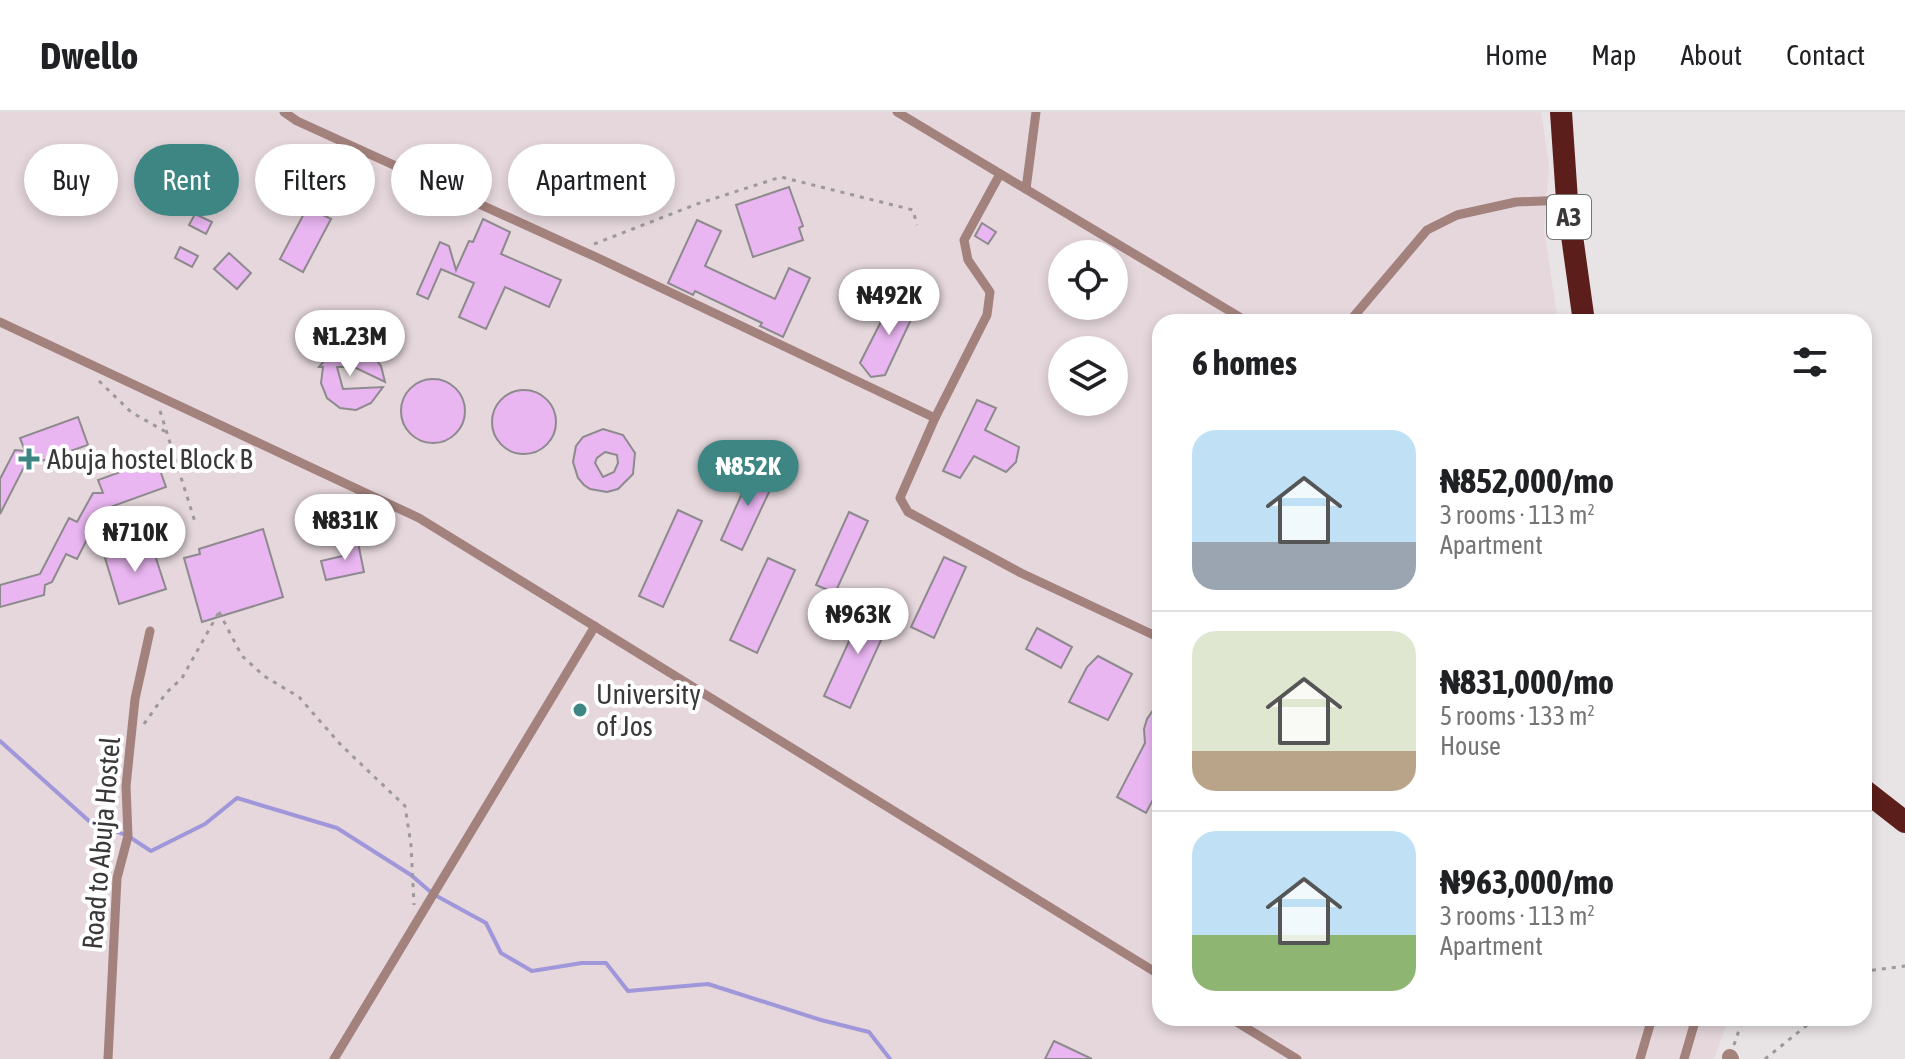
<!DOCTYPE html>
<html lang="en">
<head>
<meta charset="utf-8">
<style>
  body { margin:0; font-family:"Asap Condensed",sans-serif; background:#f2f2f2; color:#202124; height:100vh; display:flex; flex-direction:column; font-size:30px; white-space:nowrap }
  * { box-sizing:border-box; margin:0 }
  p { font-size:26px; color:#757577 }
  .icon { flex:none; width:44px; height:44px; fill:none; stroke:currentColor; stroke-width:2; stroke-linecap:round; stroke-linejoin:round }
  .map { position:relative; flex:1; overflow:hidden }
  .details { position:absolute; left:1152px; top:202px; width:720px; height:712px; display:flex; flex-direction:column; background:#fff; border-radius:24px; box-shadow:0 4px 12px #0003 }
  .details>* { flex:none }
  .guide { position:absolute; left:24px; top:32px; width:760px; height:72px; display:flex; gap:16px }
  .fabs { position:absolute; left:1048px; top:128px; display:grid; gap:16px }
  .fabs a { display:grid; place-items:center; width:80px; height:80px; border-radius:50%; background:#fff; box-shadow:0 4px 12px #0003; font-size:40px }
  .price { position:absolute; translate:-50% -68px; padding:0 18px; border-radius:28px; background:#fff; color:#222; font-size:26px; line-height:52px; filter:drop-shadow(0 2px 4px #0008) }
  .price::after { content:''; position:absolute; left:50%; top:48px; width:24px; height:18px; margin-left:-12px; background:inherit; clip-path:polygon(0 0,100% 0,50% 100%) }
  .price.active { background:#3e8683; color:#fff }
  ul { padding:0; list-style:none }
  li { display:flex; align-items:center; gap:24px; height:200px; padding:0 40px }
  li+li { border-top:2px solid #e0e0e0 }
  li span { display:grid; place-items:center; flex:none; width:224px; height:160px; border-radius:24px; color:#555 }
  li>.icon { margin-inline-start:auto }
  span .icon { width:96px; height:96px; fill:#fffc; stroke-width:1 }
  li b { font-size:34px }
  h2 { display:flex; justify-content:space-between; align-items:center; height:96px; padding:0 40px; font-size:34px }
  .tag { padding:0 28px; border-radius:36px; background:#fff; box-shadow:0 4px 12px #0003; font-size:28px; line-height:72px }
  .tag.active { background:#3e8683; color:#fff }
  header { display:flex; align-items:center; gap:48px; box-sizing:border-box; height:112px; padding:0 40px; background:#fff; border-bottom:2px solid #e0e0e0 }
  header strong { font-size:38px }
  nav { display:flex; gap:44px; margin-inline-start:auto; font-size:28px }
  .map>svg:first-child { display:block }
</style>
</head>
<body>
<header>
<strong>Dwello</strong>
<nav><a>Home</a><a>Map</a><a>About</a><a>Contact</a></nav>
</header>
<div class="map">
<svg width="1905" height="947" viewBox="0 0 1905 947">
  <rect width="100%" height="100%" fill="#e8e3e5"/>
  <path fill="#e5d7dc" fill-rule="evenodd" d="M0,0H1541L1549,53L1544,117L1558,210H1160V906H1729L1714,947H0ZM1062,142H1114V194H1062ZM1062,238H1114V290H1062Z"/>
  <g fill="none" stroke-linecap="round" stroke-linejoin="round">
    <path stroke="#9f97da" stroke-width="4" d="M0,629L89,709L128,724L151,739L205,712L237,686L337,716L411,763L433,782L486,811L501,841L532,859L582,851H606L628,879L708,872L821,908L869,920L890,947"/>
  </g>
  <g fill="#e9b6f1" stroke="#8d8a8d" stroke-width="2" fill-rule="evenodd">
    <path d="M332,55L344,61L323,103L331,107L303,160L280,147L308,94L311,96Z"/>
    <path d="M789,75L803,114L799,116L803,128L753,145L736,93Z"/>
    <path d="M195,102L212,110L206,122L189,113Z"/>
    <path d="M483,107L510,120L501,142L561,168L549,195L505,175L486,217L459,205L474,171L441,157L428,187L417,182L440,130L449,134L456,158L469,129L473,130Z"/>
    <path d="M697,108L721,119L705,154L775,187L789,156L810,166L783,225L760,214L762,211L695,179L693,183L668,171Z"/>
    <path d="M982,111L996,120L988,132L975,124Z"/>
    <path d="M180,135L198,144L192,155L175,146Z"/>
    <path d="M229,141L251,161L237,177L214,157Z"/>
    <path d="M913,184L916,197L885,263L871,265L860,251L892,188Z"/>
    <path d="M348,235L364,237L371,241L381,254L385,270L354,255H337L343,277L383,275L371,291L356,298L340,296L327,286L321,271L323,255H319L333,238L334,241Z"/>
    <circle cx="433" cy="299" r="32"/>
    <circle cx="524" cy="310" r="32"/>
    <path d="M977,288L996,296L985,318L1019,335L1016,350L1006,360L974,344L960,366L943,359Z"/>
    <path d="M78,305L88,333L24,355L0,402V367L15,338L25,339L20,326Z"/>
    <path d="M603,317L623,323L635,341L633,362L618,377L607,380L590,377L584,373L578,366L573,350L576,334L583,325ZM605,340L617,343L618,351L614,360L603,365L595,351L597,346Z"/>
    <path d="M156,347L166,375L102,398L77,447L66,442L52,470L45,473L44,483L0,495V473L40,462L69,406L77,410L93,381H103L98,368Z"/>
    <path d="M754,355L776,365L742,438L721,428Z"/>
    <path d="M678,398L702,409L663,495L639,484Z"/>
    <path d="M849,400L868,409L835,481L816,473Z"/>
    <path d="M263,417L283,485L202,510L184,446L200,442L199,437Z"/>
    <path d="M357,426L364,460L326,468L321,449L347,443L344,429Z"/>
    <path d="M151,431L166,477L119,492L105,446Z"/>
    <path d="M944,445L966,455L934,526L911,515Z"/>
    <path d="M768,446L795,458L757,541L730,528Z"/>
    <path d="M866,492L892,504L850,596L824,584Z"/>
    <path d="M1037,516L1072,535L1061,556L1026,537Z"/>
    <path d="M1098,544L1132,562L1108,608L1069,590L1087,555Z"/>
    <path d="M1160,588V674L1146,701L1117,685L1145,631L1144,617L1147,607Z"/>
    <path d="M1054,929L1092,947H1045Z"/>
  </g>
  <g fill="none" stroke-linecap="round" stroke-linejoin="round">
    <g stroke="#9d999b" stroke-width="3" stroke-dasharray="4 6" stroke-linecap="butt">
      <path d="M594,132L697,92L781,65L913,98L917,113"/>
      <path d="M99,269L131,300L166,320"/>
      <path d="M160,299L196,413"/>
      <path d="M219,500L242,544L264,564L299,585L341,633L405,694L411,733L414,793"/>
      <path d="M144,612L166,581L182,566L219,500"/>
      <path d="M1864,863L1867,859L1905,854"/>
      <path d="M1734,933L1743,906"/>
      <path d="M1765,947L1816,906"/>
    </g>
    <g stroke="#a3817c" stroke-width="9">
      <path d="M284,0L297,9L598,146L935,306"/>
      <path d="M897,0L1248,210"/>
      <path d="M1000,62L964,128L968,148L990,180L987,203L935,306L900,386L908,400L1021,461L1160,526"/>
      <path d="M1026,77L1036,0"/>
      <path d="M0,210L419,406L1160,863"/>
      <path d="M1349,210L1427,118L1457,103L1516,90L1567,88"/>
      <path d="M1230,906L1297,947"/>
      <path d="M108,947L117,766L128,724L126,674L135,587L150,519"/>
      <path d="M334,947L595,514"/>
      <path d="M1640,947L1652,906"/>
      <path d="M1684,947L1696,906"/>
    </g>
    <path stroke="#a3817c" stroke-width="16" d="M1730,945L1731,947"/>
    <g stroke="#5c1e1a" stroke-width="22">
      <path d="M1561,0L1567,88L1584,210"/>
      <path d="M1864,678L1905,710"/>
    </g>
  </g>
  <g fill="#3e8683" stroke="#fff" stroke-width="3">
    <path d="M25 335h8v8h8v8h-8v8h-8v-8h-8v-8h8z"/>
    <circle cx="580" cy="598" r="8"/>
  </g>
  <g text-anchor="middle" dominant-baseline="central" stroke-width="8" stroke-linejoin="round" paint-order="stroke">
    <rect fill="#fff" stroke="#757474" stroke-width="2" x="1547" y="83" width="44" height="44" rx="6"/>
    <g font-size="26" font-weight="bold" fill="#3a3839">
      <text x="1569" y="105">A3</text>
    </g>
    <g font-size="28" fill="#3a3839" stroke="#fff" text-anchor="start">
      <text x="47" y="347">Abuja hostel Block B</text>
      <text x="596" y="582">University<tspan x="596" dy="32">of Jos</tspan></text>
    </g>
    <g font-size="28" fill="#3a3839" stroke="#fff">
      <text transform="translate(101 731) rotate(-85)">Road to Abuja Hostel</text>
    </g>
  </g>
</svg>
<div class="fabs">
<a><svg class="icon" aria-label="locate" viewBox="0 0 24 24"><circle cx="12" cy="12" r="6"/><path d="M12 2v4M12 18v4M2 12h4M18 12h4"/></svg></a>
<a><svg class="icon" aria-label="layers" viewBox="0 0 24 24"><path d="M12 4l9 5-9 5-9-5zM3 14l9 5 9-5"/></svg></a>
</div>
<b class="price" style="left:889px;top:225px">₦492K</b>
<b class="price" style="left:350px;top:266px">₦1.23M</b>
<b class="price active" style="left:748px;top:396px">₦852K</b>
<b class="price" style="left:345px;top:450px">₦831K</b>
<b class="price" style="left:135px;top:462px">₦710K</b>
<b class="price" style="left:858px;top:544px">₦963K</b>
<div class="guide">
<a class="tag">Buy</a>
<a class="tag active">Rent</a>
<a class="tag">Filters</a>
<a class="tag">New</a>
<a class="tag">Apartment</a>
</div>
<section class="details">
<h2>6 homes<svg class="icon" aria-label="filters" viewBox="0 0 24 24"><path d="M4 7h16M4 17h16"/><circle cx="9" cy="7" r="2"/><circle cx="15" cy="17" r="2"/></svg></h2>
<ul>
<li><span style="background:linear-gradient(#bfe0f5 70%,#9aa5b1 0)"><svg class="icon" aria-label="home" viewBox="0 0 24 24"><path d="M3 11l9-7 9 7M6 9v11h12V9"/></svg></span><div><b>₦852,000/mo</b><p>3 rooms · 113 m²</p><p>Apartment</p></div></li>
<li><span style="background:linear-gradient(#dfe7d0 75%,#b9a48a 0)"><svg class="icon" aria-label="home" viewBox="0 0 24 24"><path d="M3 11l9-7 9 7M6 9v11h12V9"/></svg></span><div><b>₦831,000/mo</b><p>5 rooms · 133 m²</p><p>House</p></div></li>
<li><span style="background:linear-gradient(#bfe0f5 65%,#8fb573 0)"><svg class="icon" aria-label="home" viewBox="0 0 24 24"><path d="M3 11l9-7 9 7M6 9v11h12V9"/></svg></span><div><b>₦963,000/mo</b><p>3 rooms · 113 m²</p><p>Apartment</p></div></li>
</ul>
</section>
</div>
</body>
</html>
